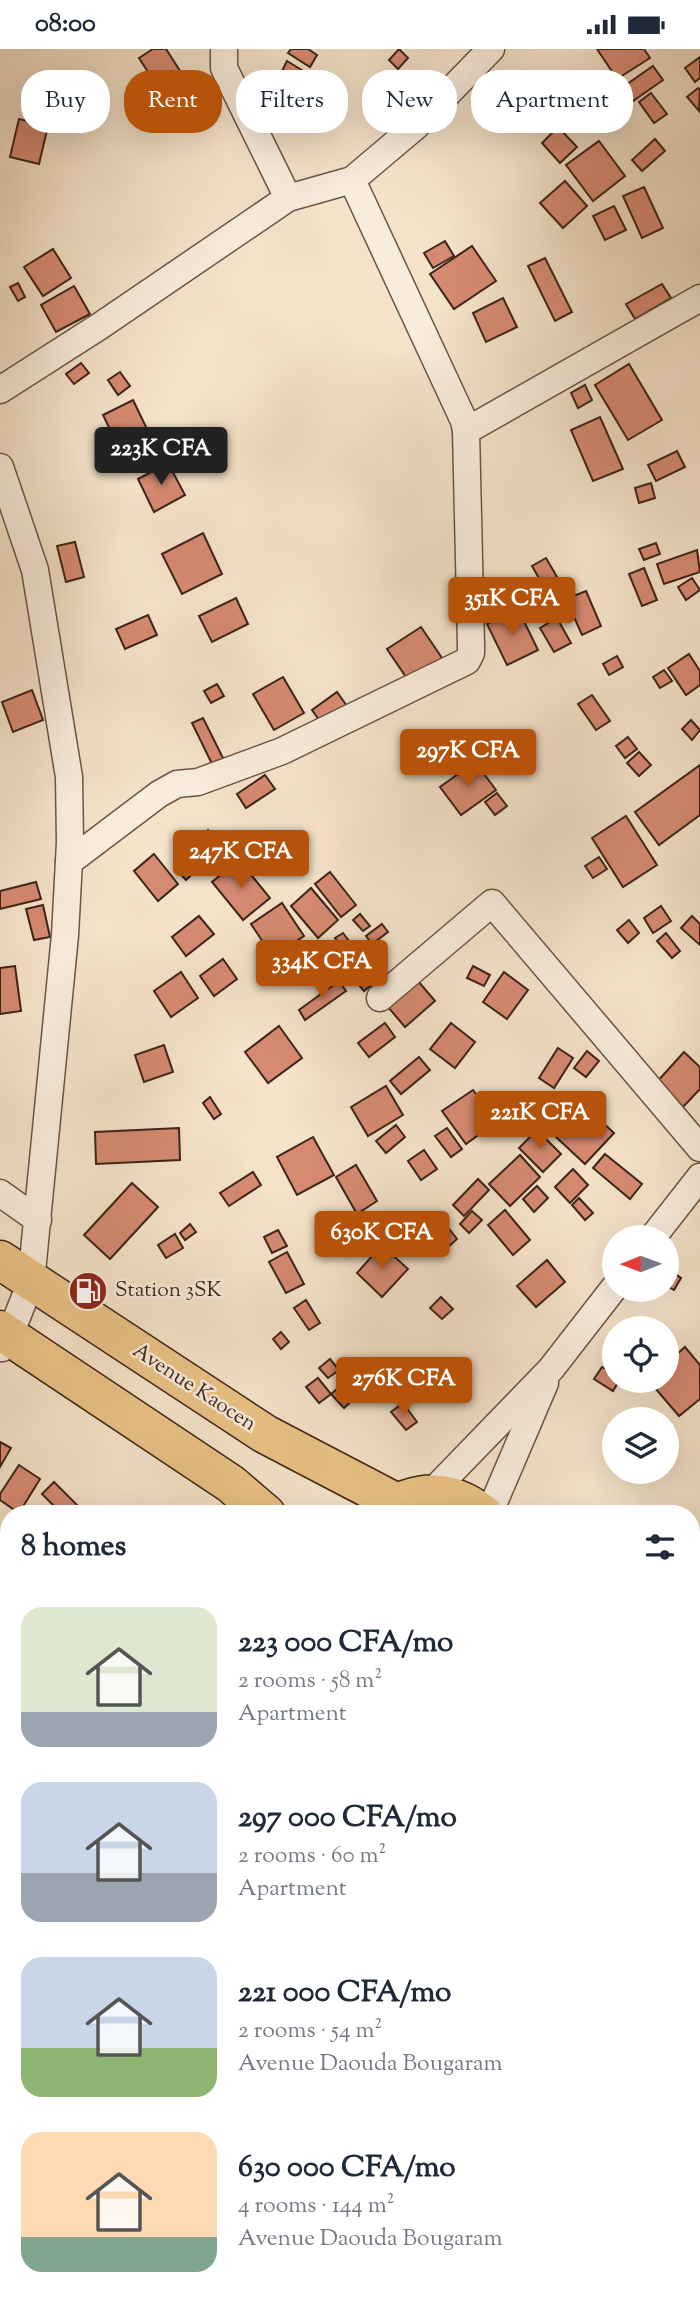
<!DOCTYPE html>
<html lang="en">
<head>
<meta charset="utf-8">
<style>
  body { margin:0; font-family:"Sorts Mill Goudy",serif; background:#f2f2f3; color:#1f2937; height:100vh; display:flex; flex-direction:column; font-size:26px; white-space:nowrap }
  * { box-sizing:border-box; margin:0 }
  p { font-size:23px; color:#747a83 }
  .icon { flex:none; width:38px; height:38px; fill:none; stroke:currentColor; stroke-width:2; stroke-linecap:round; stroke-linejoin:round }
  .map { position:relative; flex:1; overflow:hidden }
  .drawer { position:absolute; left:0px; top:1456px; width:700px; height:798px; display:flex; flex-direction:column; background:#fff; border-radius:28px 28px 0 0; box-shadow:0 7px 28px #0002 }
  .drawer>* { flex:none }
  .banner { position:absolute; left:21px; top:21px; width:658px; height:63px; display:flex; gap:14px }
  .needle { width:46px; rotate:269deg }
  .tools { position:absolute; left:602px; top:1176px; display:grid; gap:14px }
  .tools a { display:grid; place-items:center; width:77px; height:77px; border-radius:50%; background:#fff; box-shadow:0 7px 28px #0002; font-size:35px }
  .price { position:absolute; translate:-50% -60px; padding:0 16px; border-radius:7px; background:#b45309; color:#fff; font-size:23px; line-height:46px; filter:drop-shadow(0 2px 4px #0008) }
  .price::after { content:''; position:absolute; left:50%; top:42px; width:21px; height:16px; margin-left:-10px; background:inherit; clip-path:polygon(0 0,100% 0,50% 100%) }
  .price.on { background:#222; color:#fff }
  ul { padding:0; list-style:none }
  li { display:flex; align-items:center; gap:21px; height:175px; padding:0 21px }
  li span { display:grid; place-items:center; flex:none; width:196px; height:140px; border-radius:21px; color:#555 }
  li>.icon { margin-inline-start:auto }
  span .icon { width:84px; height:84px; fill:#fffc; stroke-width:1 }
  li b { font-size:30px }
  h2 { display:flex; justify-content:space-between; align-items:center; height:84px; padding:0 21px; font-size:30px }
  .tag { padding:0 24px; border-radius:28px; background:#fff; box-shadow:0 7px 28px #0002; font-size:24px; line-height:63px }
  .tag.on { background:#b45309; color:#fff }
  .status { display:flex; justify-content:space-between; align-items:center; height:49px; padding:0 35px; background:#fff; direction:ltr }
  .status svg { height:19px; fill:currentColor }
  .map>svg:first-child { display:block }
</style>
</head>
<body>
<div class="status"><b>08:00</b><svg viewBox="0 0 49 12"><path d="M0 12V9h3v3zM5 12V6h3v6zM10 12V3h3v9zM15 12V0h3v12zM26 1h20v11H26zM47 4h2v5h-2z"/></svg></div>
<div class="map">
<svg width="700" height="2254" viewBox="0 0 700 2254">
  <rect width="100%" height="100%" fill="#f4e2c9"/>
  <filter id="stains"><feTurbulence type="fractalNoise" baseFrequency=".00286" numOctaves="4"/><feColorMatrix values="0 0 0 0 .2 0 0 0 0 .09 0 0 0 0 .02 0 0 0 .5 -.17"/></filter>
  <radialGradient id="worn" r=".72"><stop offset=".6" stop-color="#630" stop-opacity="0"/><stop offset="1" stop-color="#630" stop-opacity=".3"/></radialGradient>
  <g fill="#d68a71" stroke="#3d2418" stroke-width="2">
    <path d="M153,0H166L182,25L159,40L139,9Z"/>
    <path d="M291,0H308L317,6L310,18L288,4Z"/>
    <path d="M399,0L408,9L398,20L389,11Z"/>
    <path d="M597,0H644L650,9L617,30Z"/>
    <path d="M700,8V29L695,33L685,19Z"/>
    <path d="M287,12L305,23L298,36L280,26Z"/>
    <path d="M653,17L663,31L633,52L623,38Z"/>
    <path d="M698,39L700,41L699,62L687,48Z"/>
    <path d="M651,44L667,65L654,74L639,53Z"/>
    <path d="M19,70L48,77L39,115L10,108Z"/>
    <path d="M558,78L577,98L560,114L542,94Z"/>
    <path d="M655,90L665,102L642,122L632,111Z"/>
    <path d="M599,92L625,127L593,152L566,116Z"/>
    <path d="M565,132L587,157L563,179L540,154Z"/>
    <path d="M644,138L663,179L642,189L623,147Z"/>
    <path d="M614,157L626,181L605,191L593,167Z"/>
    <path d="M445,192L454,207L433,219L424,204Z"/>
    <path d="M472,197L496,232L454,260L430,225Z"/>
    <path d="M53,200L71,229L43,247L24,218Z"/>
    <path d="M545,209L572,263L555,272L528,217Z"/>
    <path d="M18,234L25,248L18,252L10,238Z"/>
    <path d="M662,235L671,249L635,270L626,255Z"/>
    <path d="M74,237L90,265L56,283L41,256Z"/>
    <path d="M503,249L517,278L486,293L473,264Z"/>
    <path d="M81,314L89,324L74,335L66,325Z"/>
    <path d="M629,315L662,371L628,391L595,336Z"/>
    <path d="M120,323L130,337L118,346L108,331Z"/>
    <path d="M585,336L592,351L578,359L571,344Z"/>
    <path d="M133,351L147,380L117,395L103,366Z"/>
    <path d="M600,368L623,420L593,432L571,381Z"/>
    <path d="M677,402L685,418L656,432L648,416Z"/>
    <path d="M168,414L185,446L154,463L138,430Z"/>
    <path d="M651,434L655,449L639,454L635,439Z"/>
    <path d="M203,484L222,525L182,545L162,505Z"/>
    <path d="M75,493L84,528L66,533L57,497Z"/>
    <path d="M656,494L660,505L644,511L639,500Z"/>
    <path d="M697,501L700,523L664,535L657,515Z"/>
    <path d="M546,509L564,540L550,548L532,517Z"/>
    <path d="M644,519L657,551L642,557L629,525Z"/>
    <path d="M692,529L700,541L686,551L678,538Z"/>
    <path d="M586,542L601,577L582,586L566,550Z"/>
    <path d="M236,549L248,575L212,593L199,567Z"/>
    <path d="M518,560L538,601L507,616L487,575Z"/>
    <path d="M148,566L157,586L125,600L116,580Z"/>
    <path d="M557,569L571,594L554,603L540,579Z"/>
    <path d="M421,578L444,612L410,634L387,600Z"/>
    <path d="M689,605L700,622V636L686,646L668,619Z"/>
    <path d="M617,607L623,618L609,626L603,615Z"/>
    <path d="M664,621L672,632L660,639L653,628Z"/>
    <path d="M283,628L304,664L274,681L253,645Z"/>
    <path d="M217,635L224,647L211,654L204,642Z"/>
    <path d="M32,641L43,671L13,683L2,653Z"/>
    <path d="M337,643L347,657L322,675L312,661Z"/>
    <path d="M592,646L610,672L596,681L578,655Z"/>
    <path d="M203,669L225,713L214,719L192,674Z"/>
    <path d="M691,671L700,681L692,691L682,680Z"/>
    <path d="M628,688L637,700L625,709L616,697Z"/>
    <path d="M639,703L651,716L639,727L627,714Z"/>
    <path d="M475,713L496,741L461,766L440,738Z"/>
    <path d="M700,716V766L659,796L635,763Z"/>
    <path d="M265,726L275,740L246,759L237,745Z"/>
    <path d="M497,744L507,757L495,766L485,753Z"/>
    <path d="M626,767L657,816L623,838L592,789Z"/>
    <path d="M208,781L222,798L210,808L196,792Z"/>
    <path d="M154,805L178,835L158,852L134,822Z"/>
    <path d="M193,807L202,816L186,831L177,821Z"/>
    <path d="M599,808L607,820L593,829L585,817Z"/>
    <path d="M239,811L270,849L243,871L212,833Z"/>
    <path d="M330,823L356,856L341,868L315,835Z"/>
    <path d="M36,833L41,850L0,860V842Z"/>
    <path d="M311,839L338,871L318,889L291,857Z"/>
    <path d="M282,854L304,887L273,908L251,875Z"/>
    <path d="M43,856L50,888L34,891L26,860Z"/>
    <path d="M661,857L671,872L653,884L644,869Z"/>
    <path d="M360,865L370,877L363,882L353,871Z"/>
    <path d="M199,867L214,885L186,907L172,888Z"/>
    <path d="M692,867L700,875V896L681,879Z"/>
    <path d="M629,871L639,884L628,894L617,881Z"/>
    <path d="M382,875L388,883L372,895L366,887Z"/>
    <path d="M343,884L352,896L344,902L335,889Z"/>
    <path d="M666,884L680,902L672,909L657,892Z"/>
    <path d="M313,895L323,909L292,933L282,919Z"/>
    <path d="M356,902L380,929L364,942L341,915Z"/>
    <path d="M223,910L237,930L214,947L200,927Z"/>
    <path d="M15,917L21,962L0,965V919Z"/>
    <path d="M473,917L490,926L484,937L467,929Z"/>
    <path d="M181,923L198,949L171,968L154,942Z"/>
    <path d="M504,923L528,941L507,970L483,953Z"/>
    <path d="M339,932L346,942L305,971L299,961Z"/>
    <path d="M418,932L435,952L405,978L388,958Z"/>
    <path d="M385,974L395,988L369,1008L358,994Z"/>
    <path d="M451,974L475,993L455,1019L430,1000Z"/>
    <path d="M279,977L302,1009L268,1034L245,1003Z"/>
    <path d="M164,996L173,1023L144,1033L135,1006Z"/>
    <path d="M558,999L573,1009L554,1039L539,1029Z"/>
    <path d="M587,1002L599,1012L586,1028L574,1019Z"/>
    <path d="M684,1003L700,1018V1040L682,1059L656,1034Z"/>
    <path d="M419,1008L430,1021L401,1045L390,1032Z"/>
    <path d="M386,1037L403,1066L368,1087L351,1058Z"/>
    <path d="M473,1041L496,1073L466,1095L442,1062Z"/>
    <path d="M571,1044L614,1084L585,1115L542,1075Z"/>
    <path d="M210,1048L221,1065L214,1070L203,1054Z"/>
    <path d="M396,1076L405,1088L386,1104L376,1092Z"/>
    <path d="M179,1079L180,1111L96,1115L95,1083Z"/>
    <path d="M447,1079L462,1100L451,1108L435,1087Z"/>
    <path d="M537,1081L561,1105L543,1123L519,1099Z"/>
    <path d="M313,1088L334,1126L297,1146L277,1108Z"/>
    <path d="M424,1101L437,1120L421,1131L408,1112Z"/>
    <path d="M605,1105L642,1135L630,1150L593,1119Z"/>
    <path d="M520,1106L540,1128L510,1157L489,1135Z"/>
    <path d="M356,1116L377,1152L357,1165L336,1128Z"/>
    <path d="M573,1120L588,1136L570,1154L555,1138Z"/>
    <path d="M253,1123L261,1136L229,1157L220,1144Z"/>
    <path d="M478,1130L489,1141L464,1167L453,1156Z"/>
    <path d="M132,1134L158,1158L110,1210L84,1186Z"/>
    <path d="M537,1137L548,1149L534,1163L523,1150Z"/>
    <path d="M579,1149L593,1164L585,1171L572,1156Z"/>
    <path d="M505,1161L530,1191L513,1206L488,1176Z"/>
    <path d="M472,1162L482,1171L469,1184L460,1175Z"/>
    <path d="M437,1165L445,1174L433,1184L426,1175Z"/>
    <path d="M190,1175L196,1183L185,1191L180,1184Z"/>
    <path d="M446,1176L457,1190L446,1200L434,1187Z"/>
    <path d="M278,1181L287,1197L272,1204L264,1188Z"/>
    <path d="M175,1185L183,1199L166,1209L158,1196Z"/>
    <path d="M382,1196L408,1220L382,1248L357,1224Z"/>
    <path d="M287,1203L304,1235L286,1244L269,1213Z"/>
    <path d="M547,1211L565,1233L536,1258L517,1237Z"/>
    <path d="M667,1219L681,1229L674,1241L667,1237Z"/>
    <path d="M441,1248L453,1260L442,1270L430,1259Z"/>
    <path d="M306,1251L320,1274L309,1281L294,1259Z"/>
    <path d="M281,1283L289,1293L281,1300L273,1290Z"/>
    <path d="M685,1298L700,1316V1350L679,1367L649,1332H667V1314Z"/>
    <path d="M330,1310L339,1321L328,1329L319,1319Z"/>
    <path d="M602,1318L614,1325V1332H619L613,1342L594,1330Z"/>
    <path d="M318,1329L331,1345L319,1354L306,1338Z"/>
    <path d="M345,1333L358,1346L344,1359L331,1345Z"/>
    <path d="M403,1354L417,1373L406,1381L391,1363Z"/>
    <path d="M0,1393L11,1399L0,1418Z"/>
    <path d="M19,1416L40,1430L19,1464L0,1451V1445Z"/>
    <path d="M54,1433L86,1465H62L42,1445Z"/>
    <path d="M0,1812L9,1824V1843L0,1849Z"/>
    <path d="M1,1855L9,1865V1896L0,1885Z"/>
    <path d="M700,1861V1881L691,1888V1868Z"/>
    <path d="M9,1948V1972L0,1964V1957Z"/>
    <path d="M0,2095L9,2100V2108L0,2124Z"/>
    <path d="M369,2245L362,2254H323L313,2246Z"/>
    <path d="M572,2245H596L585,2254H579Z"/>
  </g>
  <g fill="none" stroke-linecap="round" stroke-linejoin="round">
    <g stroke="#6b5444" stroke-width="29">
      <g id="minor">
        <path d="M224,0V19L288,149"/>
        <path d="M352,131L464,372L466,382L700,249"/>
        <path d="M0,341L100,277L288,149L352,131L416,77L491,0"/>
        <path d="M0,418L35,521L69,728L70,793L65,886L31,1233L9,1288L2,1299"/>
        <path d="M69,813L159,745L177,735L198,733L282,702L467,612L471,604V596L466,382"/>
        <path d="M380,949L492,854L700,1099"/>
        <path d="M0,1144L38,1171"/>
        <path d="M653,1188L700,1128"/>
        <path d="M430,1445L551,1320L614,1239"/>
        <path d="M489,1465L545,1334"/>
        <path d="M691,2150L700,2157"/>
      </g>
    </g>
    <g stroke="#6b5444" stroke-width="36">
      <path id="tertiary" d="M10,2254L15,2245"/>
    </g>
    <g stroke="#3d2418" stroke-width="41">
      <g id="trunk">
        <path d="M0,1211L265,1385L395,1453"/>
        <path d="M0,1281L231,1435L266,1465"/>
        <path d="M379,1465C415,1440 448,1438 483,1465"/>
        <path d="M691,1637L700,1642"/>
        <path d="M691,1704L700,1708"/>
      </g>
    </g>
    <use href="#minor" stroke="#f8ecdc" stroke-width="26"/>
    <use href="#tertiary" stroke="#f8ecdc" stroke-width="33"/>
    <use href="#trunk" stroke="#eac184" stroke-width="38"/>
  </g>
  <defs>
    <g id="fuel-disc" transform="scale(2.0125)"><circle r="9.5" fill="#8f2418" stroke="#f8ecdc"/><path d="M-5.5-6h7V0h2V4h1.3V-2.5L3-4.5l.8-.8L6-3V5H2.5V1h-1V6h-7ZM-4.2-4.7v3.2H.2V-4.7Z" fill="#fff"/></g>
  </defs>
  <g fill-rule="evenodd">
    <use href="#fuel-disc" x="88" y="1242"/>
  </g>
  <g text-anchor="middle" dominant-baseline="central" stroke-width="5" stroke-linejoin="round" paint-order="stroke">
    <g font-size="21" fill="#3d2418" stroke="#f8ecdc" text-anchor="start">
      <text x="115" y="1242">Station 3SK</text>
    </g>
    <g font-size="21" fill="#3d2418" stroke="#f8ecdc">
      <text transform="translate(194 1339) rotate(33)">Avenue Kaocen</text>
    </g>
  </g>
  <rect width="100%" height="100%" filter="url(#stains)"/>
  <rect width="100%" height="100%" fill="url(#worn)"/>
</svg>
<div class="tools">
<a><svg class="needle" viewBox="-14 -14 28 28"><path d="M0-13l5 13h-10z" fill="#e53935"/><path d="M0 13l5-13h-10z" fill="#747a83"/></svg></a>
<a><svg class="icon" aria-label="locate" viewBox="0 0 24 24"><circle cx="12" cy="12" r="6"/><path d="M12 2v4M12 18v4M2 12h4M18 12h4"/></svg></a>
<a><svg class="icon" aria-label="layers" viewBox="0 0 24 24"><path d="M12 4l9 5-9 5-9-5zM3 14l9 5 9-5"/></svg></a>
</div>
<b class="price on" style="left:161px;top:438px">223K CFA</b>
<b class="price" style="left:512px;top:588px">351K CFA</b>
<b class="price" style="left:468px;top:740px">297K CFA</b>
<b class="price" style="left:241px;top:841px">247K CFA</b>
<b class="price" style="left:322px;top:951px">334K CFA</b>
<b class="price" style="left:540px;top:1102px">221K CFA</b>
<b class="price" style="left:382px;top:1222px">630K CFA</b>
<b class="price" style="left:404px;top:1368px">276K CFA</b>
<div class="banner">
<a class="tag">Buy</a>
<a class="tag on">Rent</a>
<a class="tag">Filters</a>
<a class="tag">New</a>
<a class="tag">Apartment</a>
</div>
<section class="drawer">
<h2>8 homes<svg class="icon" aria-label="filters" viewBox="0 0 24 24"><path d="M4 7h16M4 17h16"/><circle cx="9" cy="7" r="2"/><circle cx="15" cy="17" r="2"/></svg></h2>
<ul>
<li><span style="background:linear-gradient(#dfe7d0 75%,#9aa5b1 0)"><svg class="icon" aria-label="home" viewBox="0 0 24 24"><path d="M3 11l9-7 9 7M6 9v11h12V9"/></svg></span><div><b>223 000 CFA/mo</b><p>2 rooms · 58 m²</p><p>Apartment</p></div></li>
<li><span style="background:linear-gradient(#c9d6e8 65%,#9aa5b1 0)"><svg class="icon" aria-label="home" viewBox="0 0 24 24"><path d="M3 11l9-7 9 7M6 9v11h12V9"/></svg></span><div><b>297 000 CFA/mo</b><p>2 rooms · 60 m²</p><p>Apartment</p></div></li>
<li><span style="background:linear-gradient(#c9d6e8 65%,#8fb573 0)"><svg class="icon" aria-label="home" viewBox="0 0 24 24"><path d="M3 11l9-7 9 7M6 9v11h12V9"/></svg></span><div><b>221 000 CFA/mo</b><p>2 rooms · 54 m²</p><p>Avenue Daouda Bougaram</p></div></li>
<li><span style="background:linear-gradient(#ffd9b3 75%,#7fa58c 0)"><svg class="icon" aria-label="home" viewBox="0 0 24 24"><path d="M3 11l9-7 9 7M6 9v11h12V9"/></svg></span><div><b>630 000 CFA/mo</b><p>4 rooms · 144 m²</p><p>Avenue Daouda Bougaram</p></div></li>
</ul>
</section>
</div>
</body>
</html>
